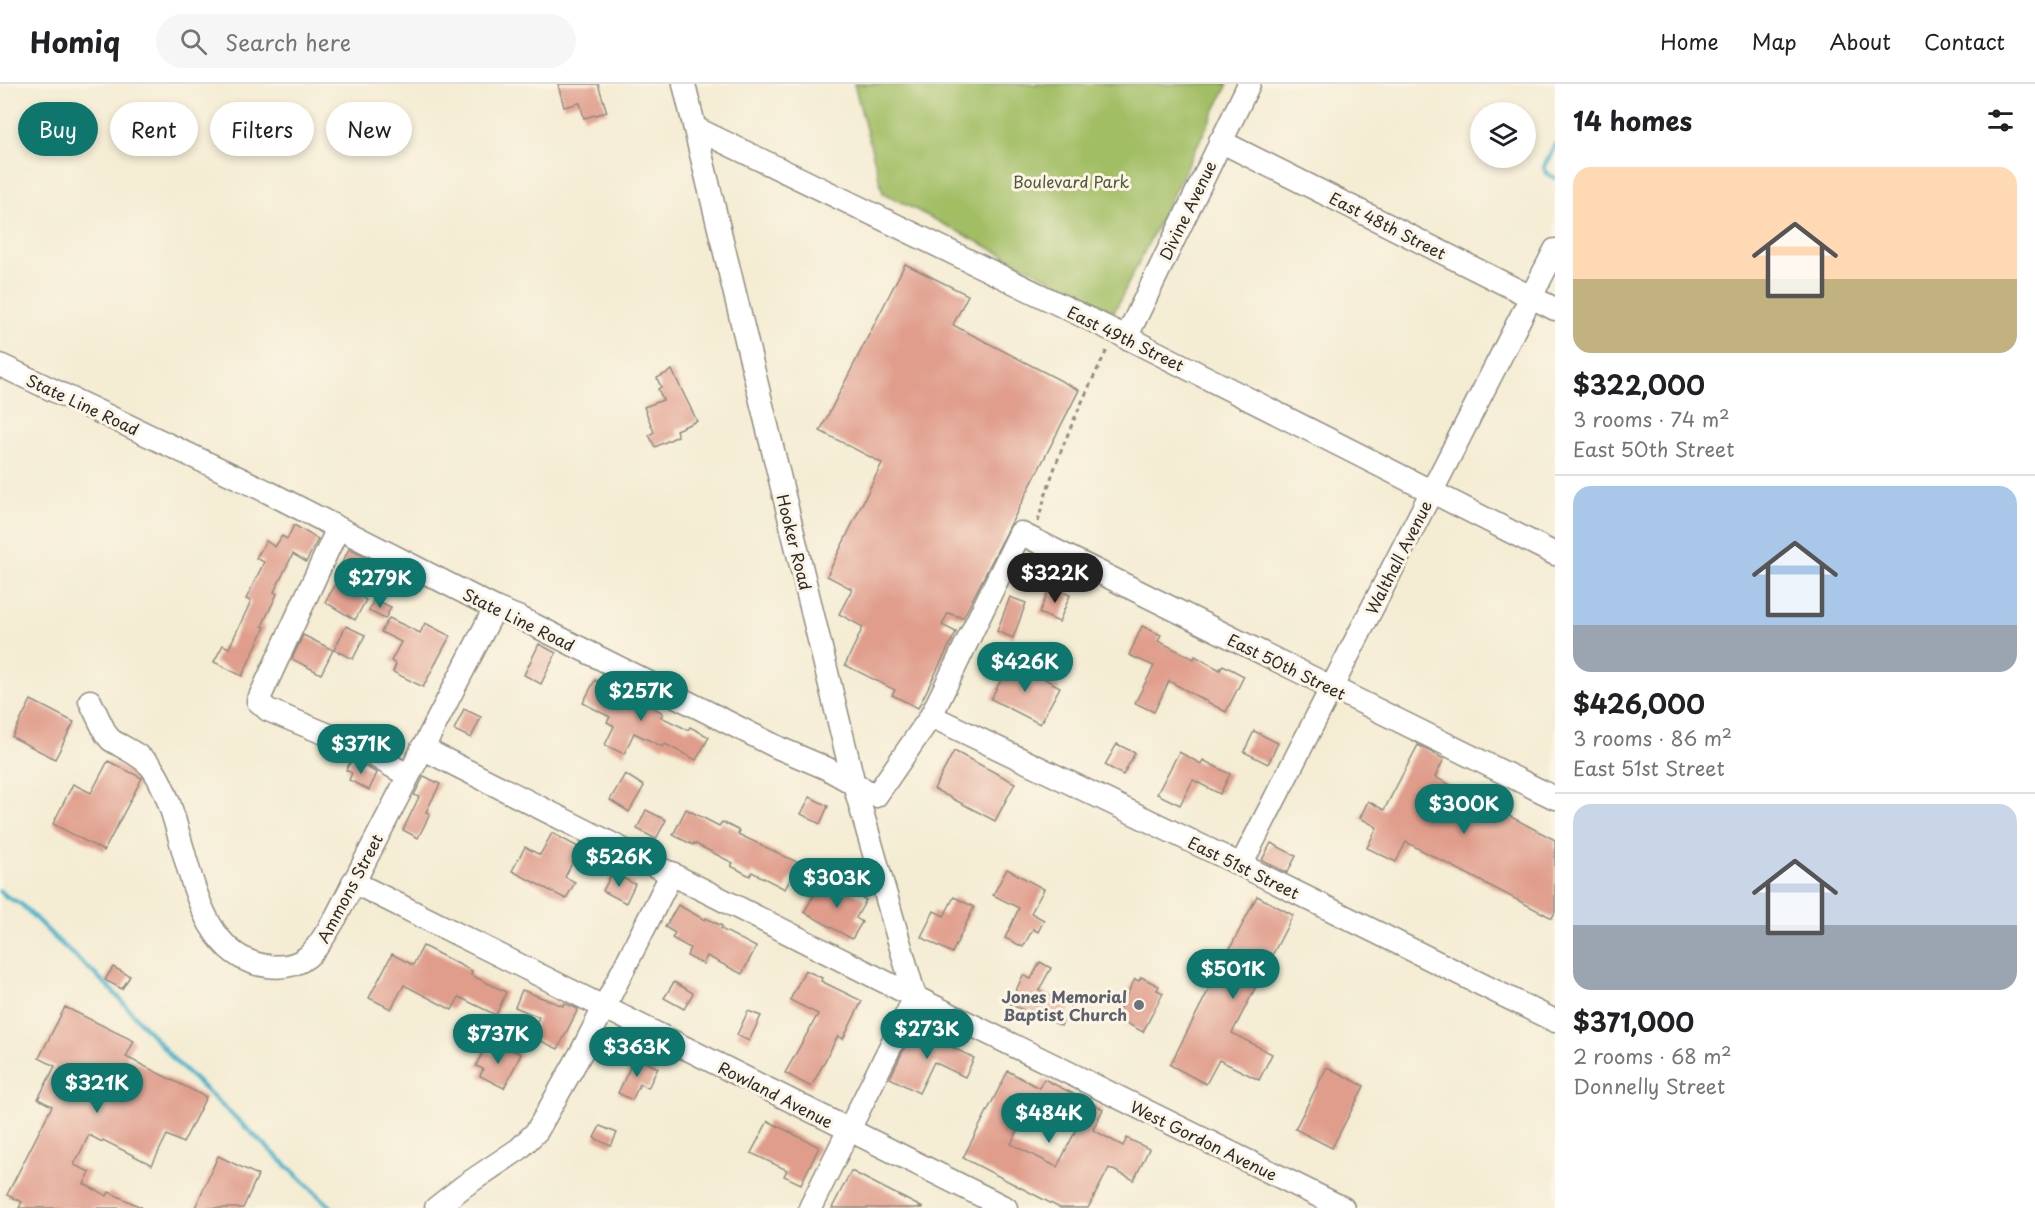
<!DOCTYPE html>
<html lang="en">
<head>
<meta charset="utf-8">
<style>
  body { margin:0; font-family:"Playpen Sans",sans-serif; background:#f6f6f6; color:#202124; height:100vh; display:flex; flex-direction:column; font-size:22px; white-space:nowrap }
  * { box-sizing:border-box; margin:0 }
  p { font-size:20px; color:#757577 }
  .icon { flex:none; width:33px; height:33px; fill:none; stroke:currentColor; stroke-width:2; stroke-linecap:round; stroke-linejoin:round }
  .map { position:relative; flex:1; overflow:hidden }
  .details { display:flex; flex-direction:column; background:#fff; width:480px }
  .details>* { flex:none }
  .guide { position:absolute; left:18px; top:18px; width:570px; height:54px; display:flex; gap:12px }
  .fabs { position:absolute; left:1470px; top:18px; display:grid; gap:12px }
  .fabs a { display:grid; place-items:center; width:66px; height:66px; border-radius:50%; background:#fff; box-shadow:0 3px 9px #0003; font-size:30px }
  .price { position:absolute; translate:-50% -51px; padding:0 14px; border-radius:21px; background:#0f766e; color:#fff; font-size:20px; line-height:39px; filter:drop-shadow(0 2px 3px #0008) }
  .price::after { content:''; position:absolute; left:50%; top:36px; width:18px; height:14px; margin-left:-9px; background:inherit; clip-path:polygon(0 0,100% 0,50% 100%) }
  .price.current { background:#222; color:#fff }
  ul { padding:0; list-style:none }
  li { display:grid; align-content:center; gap:12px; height:318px; padding:0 18px }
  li+li { border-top:2px solid #e0e0e0 }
  li span { display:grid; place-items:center; height:186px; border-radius:18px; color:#555 }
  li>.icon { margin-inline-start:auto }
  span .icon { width:108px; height:108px; fill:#fffc; stroke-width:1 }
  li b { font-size:26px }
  h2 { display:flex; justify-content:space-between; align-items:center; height:72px; padding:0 18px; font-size:26px }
  .chip { padding:0 21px; border-radius:27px; background:#fff; box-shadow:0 3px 9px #0003; font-size:21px; line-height:54px }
  .chip.current { background:#0f766e; color:#fff }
  header { display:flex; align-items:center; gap:36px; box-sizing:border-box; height:84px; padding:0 30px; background:#fff; border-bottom:2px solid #e0e0e0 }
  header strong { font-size:28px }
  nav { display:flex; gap:33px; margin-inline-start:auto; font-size:21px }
  .search { width:420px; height:54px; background:#f6f6f6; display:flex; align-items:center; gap:15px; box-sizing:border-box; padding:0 21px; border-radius:33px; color:#757577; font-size:22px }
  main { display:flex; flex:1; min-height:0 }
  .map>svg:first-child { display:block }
</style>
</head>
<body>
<header>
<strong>Homiq</strong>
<div class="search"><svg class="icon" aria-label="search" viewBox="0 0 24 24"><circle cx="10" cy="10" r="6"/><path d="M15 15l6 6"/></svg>Search here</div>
<nav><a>Home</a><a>Map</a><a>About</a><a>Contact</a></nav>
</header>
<main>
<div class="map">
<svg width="1555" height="1124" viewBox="0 0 1555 1124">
  <rect width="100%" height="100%" fill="#fcf5e5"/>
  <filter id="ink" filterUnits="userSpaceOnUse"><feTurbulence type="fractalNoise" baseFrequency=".0167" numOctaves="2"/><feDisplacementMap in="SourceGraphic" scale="12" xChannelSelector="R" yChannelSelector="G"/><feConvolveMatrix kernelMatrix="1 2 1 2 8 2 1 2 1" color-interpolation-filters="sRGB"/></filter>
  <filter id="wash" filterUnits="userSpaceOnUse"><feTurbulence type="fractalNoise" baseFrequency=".008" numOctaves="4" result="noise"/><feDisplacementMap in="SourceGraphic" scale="24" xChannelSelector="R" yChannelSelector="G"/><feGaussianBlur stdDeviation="1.35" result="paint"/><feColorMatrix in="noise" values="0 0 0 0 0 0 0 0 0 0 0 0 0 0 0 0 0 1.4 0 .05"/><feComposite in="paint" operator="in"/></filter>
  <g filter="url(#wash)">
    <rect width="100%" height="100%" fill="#f4ecd3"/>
    <path fill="#a2be65" stroke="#667448" stroke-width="1.5" d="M854,0H1228L1114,228L883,109Z"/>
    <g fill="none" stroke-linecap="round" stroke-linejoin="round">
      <g stroke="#4bb4c9" stroke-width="4.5">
        <path d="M1555,60L1544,83L1546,89L1555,94"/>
        <path d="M0,807L7,813L21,820L55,854L109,903L177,979L332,1124"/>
      </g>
    </g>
    <g id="blocks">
      <g fill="#e09d8c" fill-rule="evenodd">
        <path d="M558,0H598L607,28L584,34L580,19L564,23Z"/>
        <path d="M905,180L968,211L953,241L1079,306L963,534L948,529L942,541L956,548L918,624L892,611L895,606L845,581L863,543L839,530L852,505L827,492L882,379L820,347Z"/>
        <path d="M672,286L697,337L676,346L678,352L655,363L649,351L654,348L644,323L663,316L658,305L661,303L657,294Z"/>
        <path d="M294,441L318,455L306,478L293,470L274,508L277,510L262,542L265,543L242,592L214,578L223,561L229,564L251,517L246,515L264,478L256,474L266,457L275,463L282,452L287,455Z"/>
        <path d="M349,465L368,474L351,507L366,516L355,536L325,518L341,491L337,489Z"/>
        <path d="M1051,502L1070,511L1059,538L1039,529Z"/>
        <path d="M1010,513L1026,519L1013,554L997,547Z"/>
        <path d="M374,515L391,523L385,535L369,527Z"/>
        <path d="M389,534L420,549L425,539L450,552L423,603L393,588L396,580L391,577L401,558L381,548Z"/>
        <path d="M346,542L365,551L353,575L334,566Z"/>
        <path d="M1142,542L1161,551L1158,557L1194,575L1195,572L1220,586L1223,581L1244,592L1226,628L1169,597L1154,628L1135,619L1154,582L1129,571Z"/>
        <path d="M303,551L333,566L321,590L292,575Z"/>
        <path d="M539,560L556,569L541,600L524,591Z"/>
        <path d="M1011,577L1060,603L1040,640L991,615Z"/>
        <path d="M595,596L622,610L624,606L663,629L661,633L688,646L690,643L709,653L696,676L665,660L663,663L634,649L624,670L605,661L614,642L607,638L610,633L583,619Z"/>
        <path d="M31,616L74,638L55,675L12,653Z"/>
        <path d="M464,625L481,633L471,654L454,646Z"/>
        <path d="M1254,647L1278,659L1268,680L1244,668Z"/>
        <path d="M1117,660L1135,669L1123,691L1105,681Z"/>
        <path d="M1418,661L1444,675L1435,693L1555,756V828L1552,834L1406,758L1396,778L1367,764L1377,743L1360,734L1368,717L1384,726Z"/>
        <path d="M954,667L1015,699L995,737L934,705Z"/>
        <path d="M1179,668L1201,680L1203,676L1230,690L1220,710L1193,696L1180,721L1157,710Z"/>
        <path d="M352,675L377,689L369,706L349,696L352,689L346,686Z"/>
        <path d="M108,677L142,694L104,767L53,740L73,700L91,709Z"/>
        <path d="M625,690L644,702L629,728L610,716Z"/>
        <path d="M424,692L440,700L426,728L430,730L418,754L403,746L419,713L414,711Z"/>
        <path d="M810,713L828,722L820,740L801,730Z"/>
        <path d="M686,725L719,742L722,738L740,747L738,750L799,779L785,805L752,788L750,792L731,782L733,779L694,759L693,761L673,751Z"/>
        <path d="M646,726L666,736L656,755L637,745Z"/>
        <path d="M552,749L580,764L565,793L575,798L566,815L512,787L525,763L540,771Z"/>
        <path d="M1271,759L1296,772L1287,789L1262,776Z"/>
        <path d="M1007,785L1044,805L1031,829L1044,836L1038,848L1033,845L1023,863L1005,854L1019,824L993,811Z"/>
        <path d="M612,789L635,800L626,819L603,807Z"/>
        <path d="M833,797L866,816L856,834L862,838L852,855L804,828L820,801L828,806Z"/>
        <path d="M1257,812L1293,831L1232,949L1272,970L1259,996L1219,976L1206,1000L1170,981Z"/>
        <path d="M954,813L974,823L952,869L921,853L934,827L944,832Z"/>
        <path d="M678,821L705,836L706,834L722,842L721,845L756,863L742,890L707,872L703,880L687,872L690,864L672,854L675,849L665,843Z"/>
        <path d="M423,862L472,887L471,891L506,908L496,931L459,913L452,926L404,901L391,925L369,914L392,870L413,881Z"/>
        <path d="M1040,878L1051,884L1039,906L1071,922L1061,942L1030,926L1029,929L1010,920L1023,891L1031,895Z"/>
        <path d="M113,883L130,892L122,905L105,896Z"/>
        <path d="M805,886L822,894L821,897L862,917L843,955L838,952L811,1003L785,989L818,930L790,916Z"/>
        <path d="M1141,893L1159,902L1157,906L1163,909L1143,948L1115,933L1135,895L1139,897Z"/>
        <path d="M674,898L693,909L684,925L664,914Z"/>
        <path d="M522,906L563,922L564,919L578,925L558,965L530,952L539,933L515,923Z"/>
        <path d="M65,923L134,957L126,973L206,1013L183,1059L167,1051L152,1081L103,1056L102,1058L89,1051L74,1081L90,1088L84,1100L107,1112L109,1108L143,1124H19L22,1118L7,1111L52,1022L38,1015L55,982L39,974Z"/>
        <path d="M748,927L761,932L749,957L737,951Z"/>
        <path d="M914,944L974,974L965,993L934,978L919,1009L890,994Z"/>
        <path d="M498,959L521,970L504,1004L480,992L483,985L476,982L484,965L493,970Z"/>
        <path d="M635,973L658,984L648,1004L640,1000L632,1016L618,1009Z"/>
        <path d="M1327,983L1364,1002L1332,1064L1295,1045Z"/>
        <path d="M1008,987L1039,1004L1044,995L1103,1025L1093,1046L1123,1062L1127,1054L1149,1065L1134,1096L1109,1084L1088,1124H1060L963,1074ZM1030,1022L1076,1046L1057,1083L1011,1060Z"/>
        <path d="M768,1037L819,1063L801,1100L784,1092L787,1086L751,1069Z"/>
        <path d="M600,1042L617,1049L611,1062L594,1054Z"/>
        <path d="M218,1072L258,1091L243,1124H195Z"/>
        <path d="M851,1087L923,1124H832Z"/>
      </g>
    </g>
  </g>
  <g filter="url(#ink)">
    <use href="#blocks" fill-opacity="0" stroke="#908c7f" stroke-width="1.5"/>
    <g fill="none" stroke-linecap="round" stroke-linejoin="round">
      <g stroke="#908c7f" stroke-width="25">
        <g id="minor">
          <path d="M684,0L854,700L915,913L810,1124"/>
          <path d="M695,44L1116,248L1555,470"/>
          <path d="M1220,57L1555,225"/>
          <path d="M1126,254L1249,0"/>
          <path d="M0,281L268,408L495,524L520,534L779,664L826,684L876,712L931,632L1020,449L1555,714"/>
          <path d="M338,444L258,617L268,626L363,665L407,691"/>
          <path d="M90,617L106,650L111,656C124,664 143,672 152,684C191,739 184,873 268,882C308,887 318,862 336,833L495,524"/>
          <path d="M931,632L1241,781L1555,937"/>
          <path d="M422,664L915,913L1343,1124"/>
          <path d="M1241,781L1555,166"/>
          <path d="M353,798L1006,1124"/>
          <path d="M436,1124L464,1102L519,1065L537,1047L582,967L672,789"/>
        </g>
      </g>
      <path stroke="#908c7f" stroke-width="3" stroke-dasharray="4.5 4.5" stroke-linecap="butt" d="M1038,438C1053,378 1080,320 1108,264"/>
      <use href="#minor" stroke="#fff" stroke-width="22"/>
    </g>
  </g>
  <circle fill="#6b7280" stroke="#fcf5e5" stroke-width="2" cx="1139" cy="921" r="6"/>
  <g text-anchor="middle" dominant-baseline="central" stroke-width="6" stroke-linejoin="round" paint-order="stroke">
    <g font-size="16" fill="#4f573c" stroke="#fcf5e5">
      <text x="1071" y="97">Boulevard Park</text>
    </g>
    <g font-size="16" fill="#2b2b2b" stroke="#fcf5e5">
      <text transform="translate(1187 126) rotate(-64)">Divine Avenue</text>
      <text transform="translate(1388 141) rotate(27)">East 48th Street</text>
      <text transform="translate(1126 254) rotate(26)">East 49th Street</text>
      <text transform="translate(83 320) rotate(25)">State Line Road</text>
      <text transform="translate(795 458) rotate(76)">Hooker Road</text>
      <text transform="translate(1398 473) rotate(-63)">Walthall Avenue</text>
      <text transform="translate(519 535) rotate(26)">State Line Road</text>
      <text transform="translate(1287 582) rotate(26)">East 50th Street</text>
      <text transform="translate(1244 783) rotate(26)">East 51st Street</text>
      <text transform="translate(349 804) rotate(-62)">Ammons Street</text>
      <text transform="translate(776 1010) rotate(27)">Rowland Avenue</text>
      <text transform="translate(1204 1056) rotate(26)">West Gordon Avenue</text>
    </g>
    <g font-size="16" font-weight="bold" fill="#5b616d" stroke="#fcf5e5" text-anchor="end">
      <text x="1127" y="912">Jones Memorial<tspan x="1127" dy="18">Baptist Church</tspan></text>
    </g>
  </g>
</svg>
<div class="fabs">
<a><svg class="icon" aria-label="layers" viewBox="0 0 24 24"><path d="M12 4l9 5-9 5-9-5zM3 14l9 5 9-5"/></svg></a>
</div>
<b class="price current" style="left:1055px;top:520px">$322K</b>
<b class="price" style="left:380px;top:525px">$279K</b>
<b class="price" style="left:1025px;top:609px">$426K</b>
<b class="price" style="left:641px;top:638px">$257K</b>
<b class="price" style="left:361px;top:691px">$371K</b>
<b class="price" style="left:1464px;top:751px">$300K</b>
<b class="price" style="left:619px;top:804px">$526K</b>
<b class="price" style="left:837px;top:825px">$303K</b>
<b class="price" style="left:1233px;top:916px">$501K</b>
<b class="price" style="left:927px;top:976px">$273K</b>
<b class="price" style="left:498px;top:981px">$737K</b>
<b class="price" style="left:637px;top:994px">$363K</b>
<b class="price" style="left:97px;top:1030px">$321K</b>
<b class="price" style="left:1049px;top:1060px">$484K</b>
<div class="guide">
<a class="chip current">Buy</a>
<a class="chip">Rent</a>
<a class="chip">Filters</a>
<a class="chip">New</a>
</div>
</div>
<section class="details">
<h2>14 homes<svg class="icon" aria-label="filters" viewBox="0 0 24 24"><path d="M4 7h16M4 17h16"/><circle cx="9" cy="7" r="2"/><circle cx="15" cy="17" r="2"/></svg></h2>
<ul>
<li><span style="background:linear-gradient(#ffd9b3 60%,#c2b280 0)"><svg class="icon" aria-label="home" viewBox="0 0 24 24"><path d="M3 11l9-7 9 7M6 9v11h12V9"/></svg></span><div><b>$322,000</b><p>3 rooms · 74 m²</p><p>East 50th Street</p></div></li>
<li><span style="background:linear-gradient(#a9c7e8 75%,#9aa5b1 0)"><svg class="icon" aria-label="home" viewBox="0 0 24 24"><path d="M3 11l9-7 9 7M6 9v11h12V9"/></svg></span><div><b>$426,000</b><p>3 rooms · 86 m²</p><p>East 51st Street</p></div></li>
<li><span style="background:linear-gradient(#c9d6e8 65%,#9aa5b1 0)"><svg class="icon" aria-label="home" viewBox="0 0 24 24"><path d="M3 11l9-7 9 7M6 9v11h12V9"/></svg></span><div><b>$371,000</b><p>2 rooms · 68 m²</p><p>Donnelly Street</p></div></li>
</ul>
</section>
</main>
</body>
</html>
